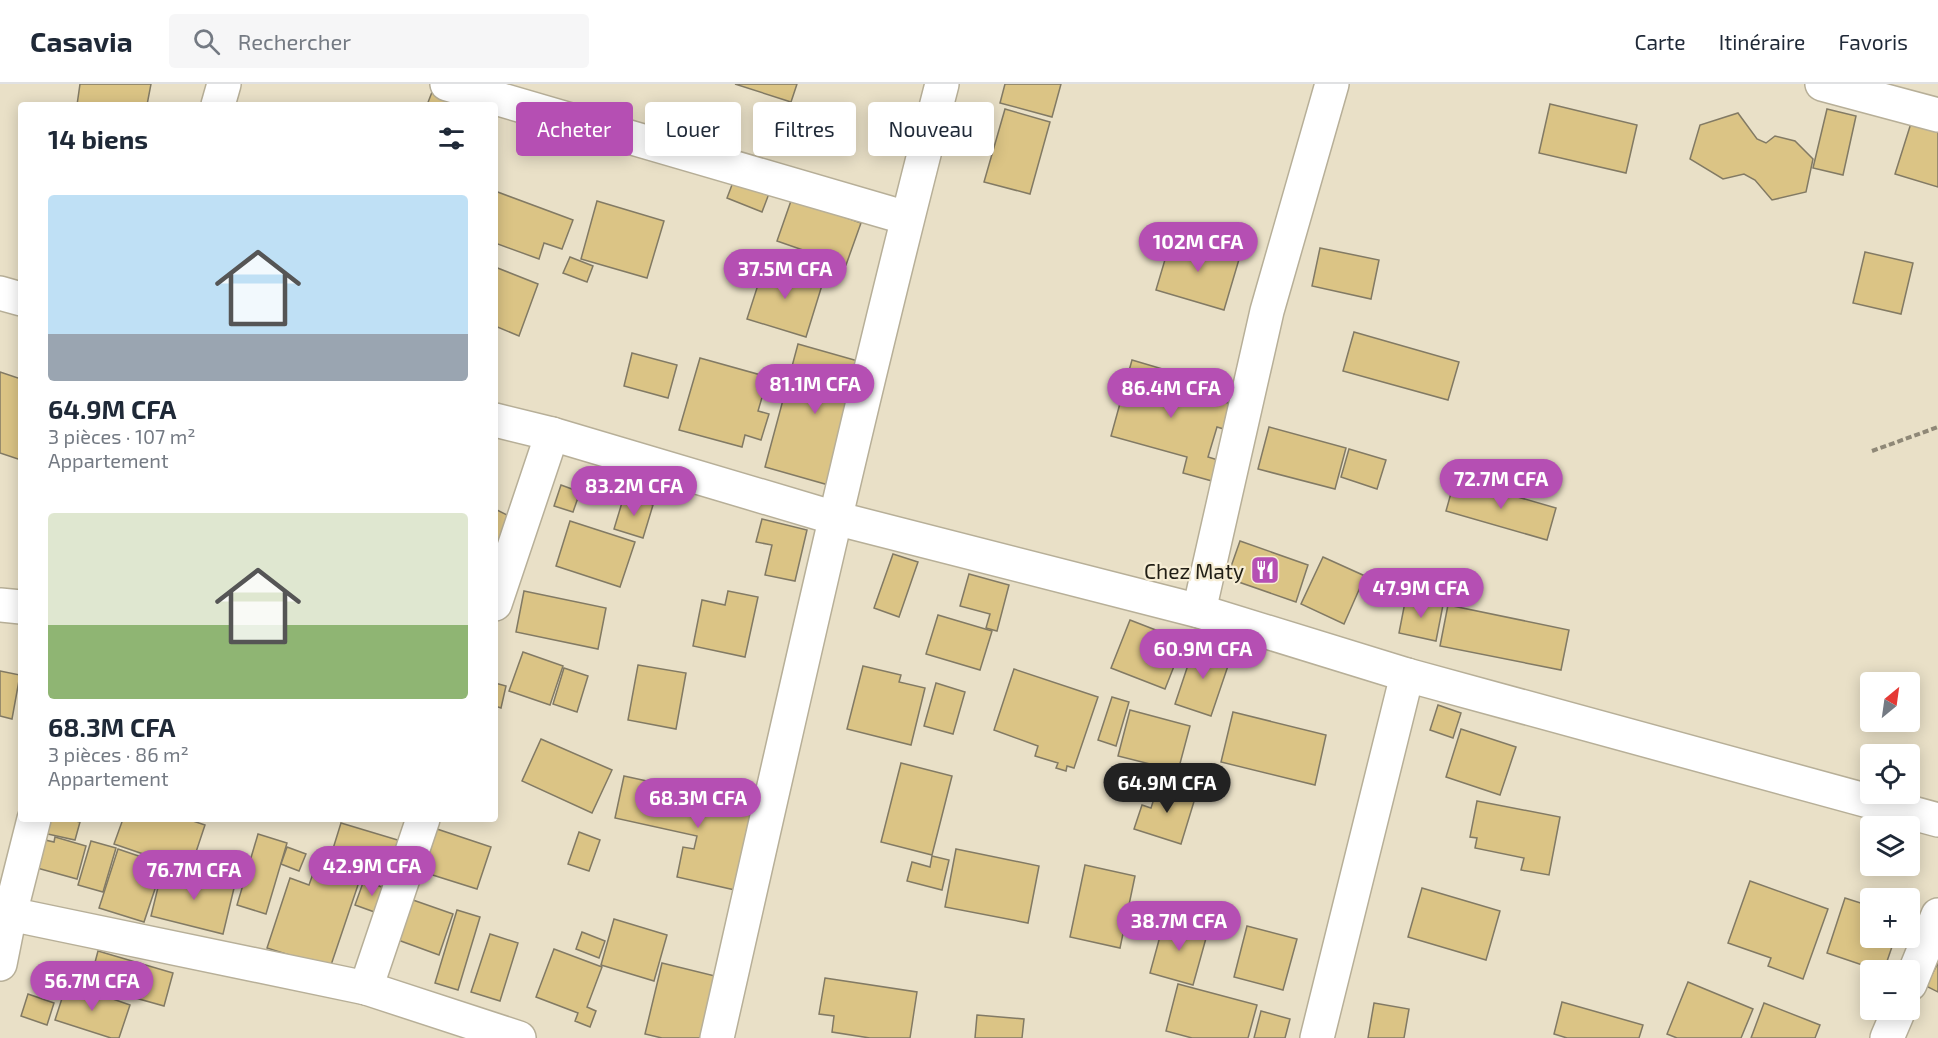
<!DOCTYPE html>
<html lang="fr">
<head>
<meta charset="utf-8">
<style>
  body { margin:0; font-family:"Exo 2",sans-serif; background:#f6f6f7; color:#1f2937; height:100vh; display:flex; flex-direction:column; font-size:22px; white-space:nowrap }
  * { box-sizing:border-box; margin:0 }
  p { font-size:20px; color:#747a83 }
  .icon { flex:none; width:33px; height:33px; fill:none; stroke:currentColor; stroke-width:2; stroke-linecap:round; stroke-linejoin:round }
  .map { position:relative; flex:1; overflow:hidden }
  .panel { position:absolute; left:18px; top:18px; width:480px; height:720px; display:flex; flex-direction:column; background:#fff; border-radius:6px; box-shadow:0 3px 15px #0003 }
  .panel>* { flex:none }
  .banner { position:absolute; left:516px; top:18px; width:570px; height:54px; display:flex; gap:12px }
  .needle { width:39px; rotate:29deg }
  .controls { position:absolute; left:1860px; top:588px; display:grid; gap:12px }
  .controls a { display:grid; place-items:center; width:60px; height:60px; border-radius:6px; background:#fff; box-shadow:0 3px 15px #0003; font-size:30px }
  .price { position:absolute; translate:-50% -51px; padding:0 14px; border-radius:21px; background:#b54fb3; color:#fff; font-size:20px; line-height:39px; filter:drop-shadow(0 2px 3px #0008) }
  .price::after { content:''; position:absolute; left:50%; top:36px; width:18px; height:14px; margin-left:-9px; background:inherit; clip-path:polygon(0 0,100% 0,50% 100%) }
  .price.on { background:#222; color:#fff }
  ul { padding:0; list-style:none }
  li { display:grid; align-content:center; gap:12px; height:318px; padding:0 30px }
  li span { display:grid; place-items:center; height:186px; border-radius:6px; color:#555 }
  li>.icon { margin-inline-start:auto }
  span .icon { width:108px; height:108px; fill:#fffc; stroke-width:1 }
  li b { font-size:26px }
  h2 { display:flex; justify-content:space-between; align-items:center; height:72px; padding:0 30px; font-size:26px }
  .pill { padding:0 21px; border-radius:6px; background:#fff; box-shadow:0 3px 15px #0003; font-size:21px; line-height:54px }
  .pill.on { background:#b54fb3; color:#fff }
  header { display:flex; align-items:center; gap:36px; box-sizing:border-box; height:84px; padding:0 30px; background:#fff; border-bottom:2px solid #e0e1e3 }
  header strong { font-size:28px }
  nav { display:flex; gap:33px; margin-inline-start:auto; font-size:21px }
  .search { width:420px; height:54px; background:#f6f6f7; display:flex; align-items:center; gap:15px; box-sizing:border-box; padding:0 21px; border-radius:6px; color:#747a83; font-size:22px }
  .map>svg:first-child { display:block }
</style>
</head>
<body>
<header>
<strong>Casavia</strong>
<div class="search"><svg class="icon" aria-label="search" viewBox="0 0 24 24"><circle cx="10" cy="10" r="6"/><path d="M15 15l6 6"/></svg>Rechercher</div>
<nav><a>Carte</a><a>Itinéraire</a><a>Favoris</a></nav>
</header>
<div class="map">
<svg width="1938" height="954" viewBox="0 0 1938 954">
  <rect width="100%" height="100%" fill="#e9e0c7"/>
  <g fill="#dbc485" stroke="#827a64" stroke-width="1.5">
    <path d="M80,0H151L147,21H77Z"/>
    <path d="M735,0H797L791,18Z"/>
    <path d="M1005,0H1061L1052,33L1000,19Z"/>
    <path d="M434,3L477,21H427Z"/>
    <path d="M1550,20L1637,41L1626,89L1539,69Z"/>
    <path d="M1005,25L1050,38L1030,110L984,98Z"/>
    <path d="M1827,25L1856,32L1843,91L1813,84Z"/>
    <path d="M1738,29L1757,55L1766,59L1775,52L1795,57L1813,75L1806,108L1772,116L1755,96L1744,90L1723,95L1690,75L1700,41Z"/>
    <path d="M1912,36L1938,44V103L1895,90Z"/>
    <path d="M738,85L773,99L762,128L727,114Z"/>
    <path d="M495,107L573,136L562,165L544,159L539,175L495,159Z"/>
    <path d="M792,114L861,139L846,181L777,157Z"/>
    <path d="M597,117L664,137L647,194L581,175Z"/>
    <path d="M1172,152L1240,172L1224,226L1156,206Z"/>
    <path d="M1320,164L1379,176L1371,215L1312,202Z"/>
    <path d="M1865,168L1913,179L1901,230L1853,219Z"/>
    <path d="M570,173L593,182L587,198L563,189Z"/>
    <path d="M765,179L823,198L806,253L747,235Z"/>
    <path d="M495,183L538,200L519,252L495,242Z"/>
    <path d="M1354,248L1459,278L1448,316L1343,287Z"/>
    <path d="M798,260L865,279L832,402L765,383Z"/>
    <path d="M632,269L677,281L668,314L624,302Z"/>
    <path d="M700,274L768,293L758,327L769,330L761,356L745,351L742,363L679,346Z"/>
    <path d="M1132,276L1166,286L1162,300L1235,321L1227,346L1217,343L1208,373L1218,376L1212,397L1183,389L1187,373L1111,352Z"/>
    <path d="M0,288L21,295V376L0,369Z"/>
    <path d="M1269,343L1346,364L1335,405L1258,385Z"/>
    <path d="M1349,365L1386,376L1377,405L1341,393Z"/>
    <path d="M1455,395L1556,424L1547,456L1446,427Z"/>
    <path d="M561,401L580,408L573,428L554,422Z"/>
    <path d="M624,412L653,421L643,454L614,445Z"/>
    <path d="M495,425L511,433L497,463L495,462Z"/>
    <path d="M762,435L807,446L795,497L765,491L772,461L756,458Z"/>
    <path d="M570,437L635,458L620,503L556,482Z"/>
    <path d="M1240,457L1308,481L1296,518L1227,494Z"/>
    <path d="M893,470L918,478L899,533L874,524Z"/>
    <path d="M1323,473L1365,492L1344,540L1301,520Z"/>
    <path d="M969,490L1009,501L997,547L986,544L990,530L960,522Z"/>
    <path d="M524,507L606,524L598,565L516,548Z"/>
    <path d="M728,507L758,513L745,573L693,562L702,516L725,521Z"/>
    <path d="M1406,513L1443,521L1436,557L1399,549Z"/>
    <path d="M1448,521L1569,546L1561,586L1440,562Z"/>
    <path d="M938,531L992,547L980,586L926,570Z"/>
    <path d="M1130,536L1184,557L1165,605L1111,584Z"/>
    <path d="M1195,560L1231,573L1211,632L1175,620Z"/>
    <path d="M523,568L563,582L550,621L509,607Z"/>
    <path d="M638,581L686,589L676,645L628,636Z"/>
    <path d="M863,582L901,591L899,598L925,604L911,661L847,645Z"/>
    <path d="M564,584L588,592L577,628L553,620Z"/>
    <path d="M1014,585L1098,613L1074,684L1067,682L1066,687L1056,684L1058,679L1035,672L1038,662L994,646Z"/>
    <path d="M0,587L20,591L12,635L0,632Z"/>
    <path d="M495,599L506,602L501,624L495,622Z"/>
    <path d="M936,599L965,608L953,650L924,642Z"/>
    <path d="M1112,613L1129,618L1116,662L1098,656Z"/>
    <path d="M1438,621L1461,629L1453,654L1430,646Z"/>
    <path d="M1130,626L1190,642L1178,687L1118,672Z"/>
    <path d="M1233,628L1326,651L1315,701L1221,678Z"/>
    <path d="M1461,645L1516,663L1500,711L1446,693Z"/>
    <path d="M541,655L612,686L592,729L522,697Z"/>
    <path d="M901,679L952,692L932,771L881,758Z"/>
    <path d="M624,692L762,722L744,808L677,793L683,763L694,765L697,752L615,734Z"/>
    <path d="M1159,699L1196,711L1181,760L1134,745L1142,721L1151,724Z"/>
    <path d="M1477,717L1560,733L1549,791L1521,786L1524,774L1475,764L1477,754L1470,753Z"/>
    <path d="M46,735H67L80,738L75,756L43,749Z"/>
    <path d="M123,735H187L205,741L190,786L114,760Z"/>
    <path d="M341,739L411,760L397,805L327,784Z"/>
    <path d="M437,745L491,763L477,805L423,788Z"/>
    <path d="M579,748L600,756L589,787L568,780Z"/>
    <path d="M258,750L287,759L266,830L237,821Z"/>
    <path d="M55,753L86,762L77,795L37,784L45,756L54,758Z"/>
    <path d="M91,757L116,764L103,808L78,801Z"/>
    <path d="M287,763L306,770L299,787L281,780Z"/>
    <path d="M118,765L171,783L168,792L160,790L144,838L99,824Z"/>
    <path d="M956,765L1039,782L1028,839L945,823Z"/>
    <path d="M932,772L949,776L942,806L907,797L912,778L930,783Z"/>
    <path d="M1085,781L1135,792L1120,864L1070,853Z"/>
    <path d="M315,784L359,798L330,884L267,864L290,794L309,801Z"/>
    <path d="M178,786L235,800L223,850L151,832L161,791L176,795Z"/>
    <path d="M364,796L389,806L380,830L355,821Z"/>
    <path d="M1750,797L1828,825L1803,895L1768,882L1771,874L1728,859Z"/>
    <path d="M1422,804L1500,827L1486,876L1408,853Z"/>
    <path d="M1845,814L1870,822V854H1895L1884,886H1877L1827,869Z"/>
    <path d="M413,816L453,830L439,871L398,856Z"/>
    <path d="M457,826L480,833L458,906L435,899Z"/>
    <path d="M1165,834L1208,847L1193,901L1150,889Z"/>
    <path d="M614,835L667,851L654,897L601,881Z"/>
    <path d="M1247,842L1297,855L1283,906L1234,893Z"/>
    <path d="M582,848L605,857L599,874L576,865Z"/>
    <path d="M490,850L518,859L500,917L471,908Z"/>
    <path d="M554,865L602,883L587,923L596,927L590,943L575,937L578,929L536,913Z"/>
    <path d="M98,867L173,889L164,922L89,901Z"/>
    <path d="M662,879L715,892L700,954H662L645,950Z"/>
    <path d="M1938,879V908L1926,902Z"/>
    <path d="M825,894L917,908L910,954H870L832,948L834,932L819,930Z"/>
    <path d="M1688,898L1753,925L1741,954H1677L1667,950Z"/>
    <path d="M67,899L130,921L119,954H111L55,936Z"/>
    <path d="M1178,900L1257,921L1248,954H1192L1166,947Z"/>
    <path d="M28,910L54,919L47,941L21,932Z"/>
    <path d="M1562,918L1643,941L1639,954H1567L1554,950Z"/>
    <path d="M1374,919L1409,925L1404,954H1368Z"/>
    <path d="M1764,919L1820,941L1815,954H1751Z"/>
    <path d="M1261,927L1290,935L1285,954H1254Z"/>
    <path d="M977,931L1024,935L1022,954H975Z"/>
  </g>
  <g fill="none" stroke-linecap="round" stroke-linejoin="round">
    <g stroke="#b7af98" stroke-width="36">
      <g id="minor">
        <path d="M447,0L907,134"/>
        <path d="M1822,0L1938,31"/>
        <path d="M218,21L224,0"/>
        <path d="M0,209L21,215"/>
        <path d="M495,336L552,350L835,434L1199,527L1407,591L1938,736"/>
        <path d="M495,520L552,350"/>
        <path d="M0,521L21,523"/>
        <path d="M1199,527L1267,227L1332,0"/>
        <path d="M10,830L366,904L519,954"/>
        <path d="M0,880L10,830L34,735"/>
        <path d="M1910,900L1938,831"/>
        <path d="M366,904L423,735"/>
        <path d="M717,954C789,635 860,316 942,0"/>
        <path d="M1317,954L1407,591"/>
        <path d="M1887,954L1899,926"/>
      </g>
    </g>
    <path stroke="#8f8877" stroke-width="4" stroke-dasharray="6 3" stroke-linecap="butt" d="M1872,367L1938,343"/>
    <use href="#minor" stroke="#fff" stroke-width="33"/>
  </g>
  <defs>
    <g id="restaurant-square" transform="scale(1.5)"><rect x="-9" y="-9" width="18" height="18" rx="4" fill="#b54fb3" stroke="#f6edd4"/><path d="M-5-6h1v4h1v-4h1v4h1v-4h1v5L-1.5 .5V6h-2V.5L-5-1ZM5-6V6H3V1.5H1.5Q1.5-4 5-6Z" fill="#fff"/></g>
  </defs>
  <g fill-rule="evenodd">
    <use href="#restaurant-square" x="1265" y="486"/>
  </g>
  <g text-anchor="middle" dominant-baseline="central" stroke-width="4.5" stroke-linejoin="round" paint-order="stroke">
    <g font-size="21" fill="#211e15" stroke="#f6edd4" text-anchor="end">
      <text x="1244" y="486">Chez Maty</text>
    </g>
  </g>
</svg>
<div class="controls">
<a><svg class="needle" viewBox="-14 -14 28 28"><path d="M0-13l5 13h-10z" fill="#e53935"/><path d="M0 13l5-13h-10z" fill="#747a83"/></svg></a>
<a><svg class="icon" aria-label="locate" viewBox="0 0 24 24"><circle cx="12" cy="12" r="6"/><path d="M12 2v4M12 18v4M2 12h4M18 12h4"/></svg></a>
<a><svg class="icon" aria-label="layers" viewBox="0 0 24 24"><path d="M12 4l9 5-9 5-9-5zM3 14l9 5 9-5"/></svg></a>
<a>+</a>
<a>−</a>
</div>
<b class="price" style="left:1198px;top:189px">102M CFA</b>
<b class="price" style="left:785px;top:216px">37.5M CFA</b>
<b class="price" style="left:815px;top:331px">81.1M CFA</b>
<b class="price" style="left:1171px;top:335px">86.4M CFA</b>
<b class="price" style="left:1501px;top:426px">72.7M CFA</b>
<b class="price" style="left:634px;top:433px">83.2M CFA</b>
<b class="price" style="left:1421px;top:535px">47.9M CFA</b>
<b class="price" style="left:1203px;top:596px">60.9M CFA</b>
<b class="price on" style="left:1167px;top:730px">64.9M CFA</b>
<b class="price" style="left:698px;top:745px">68.3M CFA</b>
<b class="price" style="left:372px;top:813px">42.9M CFA</b>
<b class="price" style="left:194px;top:817px">76.7M CFA</b>
<b class="price" style="left:1179px;top:868px">38.7M CFA</b>
<b class="price" style="left:92px;top:928px">56.7M CFA</b>
<div class="banner">
<a class="pill on">Acheter</a>
<a class="pill">Louer</a>
<a class="pill">Filtres</a>
<a class="pill">Nouveau</a>
</div>
<section class="panel">
<h2>14 biens<svg class="icon" aria-label="filters" viewBox="0 0 24 24"><path d="M4 7h16M4 17h16"/><circle cx="9" cy="7" r="2"/><circle cx="15" cy="17" r="2"/></svg></h2>
<ul>
<li><span style="background:linear-gradient(#bfe0f5 75%,#9aa5b1 0)"><svg class="icon" aria-label="home" viewBox="0 0 24 24"><path d="M3 11l9-7 9 7M6 9v11h12V9"/></svg></span><div><b>64.9M CFA</b><p>3 pièces · 107 m²</p><p>Appartement</p></div></li>
<li><span style="background:linear-gradient(#dfe7d0 60%,#8fb573 0)"><svg class="icon" aria-label="home" viewBox="0 0 24 24"><path d="M3 11l9-7 9 7M6 9v11h12V9"/></svg></span><div><b>68.3M CFA</b><p>3 pièces · 86 m²</p><p>Appartement</p></div></li>
</ul>
</section>
</div>
</body>
</html>
